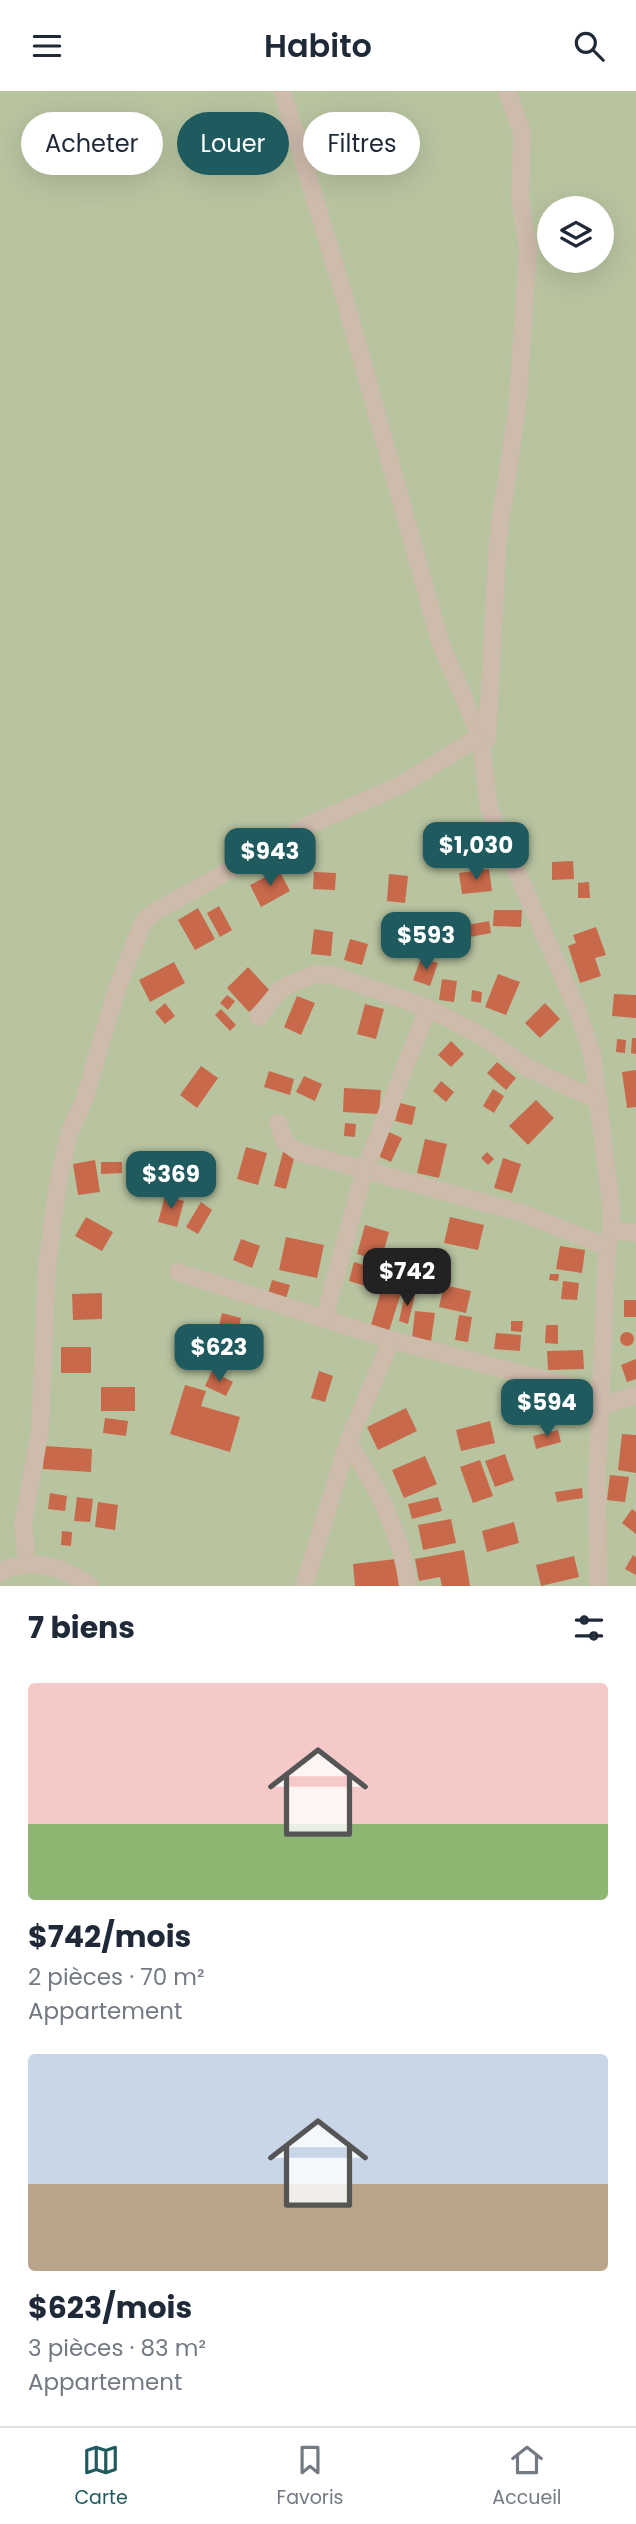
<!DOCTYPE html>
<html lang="fr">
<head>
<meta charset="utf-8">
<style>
  body { margin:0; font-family:Poppins,sans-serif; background:#f6f6f7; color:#1f2937; height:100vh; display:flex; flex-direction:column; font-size:26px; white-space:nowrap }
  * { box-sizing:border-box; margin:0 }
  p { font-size:23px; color:#747a83 }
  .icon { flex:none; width:38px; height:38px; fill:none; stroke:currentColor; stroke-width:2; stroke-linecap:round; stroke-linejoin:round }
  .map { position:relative; height:1495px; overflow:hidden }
  .side { display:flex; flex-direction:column; background:#fff; flex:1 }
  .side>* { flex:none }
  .guide { position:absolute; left:21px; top:21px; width:595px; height:63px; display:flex; gap:14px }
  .tools { position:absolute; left:537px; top:105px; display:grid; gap:14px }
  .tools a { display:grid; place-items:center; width:77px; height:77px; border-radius:50%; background:#fff; box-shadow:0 7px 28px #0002; font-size:35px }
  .price { position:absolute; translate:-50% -60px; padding:0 16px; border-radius:14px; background:#1f5a5e; color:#fff; font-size:23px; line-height:46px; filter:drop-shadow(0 2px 4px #0008) }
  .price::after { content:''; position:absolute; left:50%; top:42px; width:21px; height:16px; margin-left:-10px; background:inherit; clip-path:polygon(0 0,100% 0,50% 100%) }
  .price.on { background:#222; color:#fff }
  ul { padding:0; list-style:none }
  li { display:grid; align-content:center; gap:14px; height:371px; padding:0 28px }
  li span { display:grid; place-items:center; height:217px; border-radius:7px; color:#555 }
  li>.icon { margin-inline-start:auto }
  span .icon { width:126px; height:126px; fill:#fffc; stroke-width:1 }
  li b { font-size:30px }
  h2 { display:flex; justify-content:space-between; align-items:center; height:84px; padding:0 28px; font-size:30px }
  .tag { padding:0 24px; border-radius:32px; background:#fff; box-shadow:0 7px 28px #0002; font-size:24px; line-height:63px }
  .tag.on { background:#1f5a5e; color:#fff }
  header { display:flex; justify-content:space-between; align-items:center; height:91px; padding:0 28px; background:#fff; font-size:32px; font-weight:600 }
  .tabs { display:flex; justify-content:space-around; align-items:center; height:98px; border-top:2px solid #e0e1e3; background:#fff; font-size:19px; color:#747a83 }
  .tabs a { display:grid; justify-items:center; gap:4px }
  .tabs .on { color:#1f5a5e }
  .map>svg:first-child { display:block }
</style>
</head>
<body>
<header><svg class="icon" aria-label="menu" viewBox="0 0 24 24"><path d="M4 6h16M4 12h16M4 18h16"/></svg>Habito<svg class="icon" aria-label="search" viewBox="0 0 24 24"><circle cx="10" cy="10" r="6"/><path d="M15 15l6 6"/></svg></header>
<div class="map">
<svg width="636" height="1495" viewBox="0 0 636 1495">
  <rect width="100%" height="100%" fill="#f4ebe1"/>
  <path fill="#b8c4a0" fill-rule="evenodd" d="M0,0H636V1495H0ZM550,117H602V170H550Z"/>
  <g fill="#c8694b">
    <path d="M573,770L574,788L552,789V771Z"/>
    <path d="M489,778L492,800L462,803L459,782Z"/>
    <path d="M279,779L290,800L261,816L250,794Z"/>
    <path d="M314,781L336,782L335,799L313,798Z"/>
    <path d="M389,783L408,785L405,812L387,810Z"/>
    <path d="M589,791L590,807H578V792Z"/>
    <path d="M219,815L232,839L220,846L207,822Z"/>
    <path d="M198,817L215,848L195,859L178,829Z"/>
    <path d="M494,819H522L521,836L493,835Z"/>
    <path d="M489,830L491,842L470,846L467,834Z"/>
    <path d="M596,836L606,864L595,867L601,885L580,892L568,855L576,852L573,844Z"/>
    <path d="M314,838L333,841L331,865L311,863Z"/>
    <path d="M350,848L368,853L362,874L344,869Z"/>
    <path d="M421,867L438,872L430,895L413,889Z"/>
    <path d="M174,871L185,892L150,911L139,889Z"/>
    <path d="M248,876L271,901L249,921L227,897Z"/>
    <path d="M498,883L520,891L506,924L485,916Z"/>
    <path d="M442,888L457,890L454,911L439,909Z"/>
    <path d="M472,899L482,901L481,912L471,910Z"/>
    <path d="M614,903L636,904V927L612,925Z"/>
    <path d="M227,904L235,910L228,919L220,912Z"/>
    <path d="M297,905L315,912L301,944L284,936Z"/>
    <path d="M165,912L175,925L165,933L155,921Z"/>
    <path d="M545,912L560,928L540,947L525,932Z"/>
    <path d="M365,913L384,918L376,948L357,943Z"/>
    <path d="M221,918L236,934L230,940L215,924Z"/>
    <path d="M632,947H636V963L631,962Z"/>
    <path d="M617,948L626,949L625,962L616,961Z"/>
    <path d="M451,950L464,963L451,976L438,964Z"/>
    <path d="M497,971L516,987L506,999L487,982Z"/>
    <path d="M201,975L218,987L197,1017L180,1004Z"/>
    <path d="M636,979V1016L627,1017L622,981Z"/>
    <path d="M269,980L294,988L290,1004L264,996Z"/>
    <path d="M304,985L322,993L315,1010L296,1001Z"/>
    <path d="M441,990L454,1001L446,1011L433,1000Z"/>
    <path d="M344,997L381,999L379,1023L343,1021Z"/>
    <path d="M493,998L504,1005L494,1022L483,1015Z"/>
    <path d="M536,1009L554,1027L528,1054L509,1035Z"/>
    <path d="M400,1012L416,1016L412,1034L395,1030Z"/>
    <path d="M345,1032L356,1033L355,1046L344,1045Z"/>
    <path d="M389,1041L402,1047L391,1071L378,1065Z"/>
    <path d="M425,1048L447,1053L439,1087L417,1082Z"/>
    <path d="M246,1056L267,1062L258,1094L237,1088Z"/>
    <path d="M283,1061L295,1064L286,1098L274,1095Z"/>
    <path d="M487,1061L494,1068L488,1074L481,1067Z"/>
    <path d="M503,1067L521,1073L512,1102L494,1097Z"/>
    <path d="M95,1069L100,1101L78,1104L73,1073Z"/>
    <path d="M101,1071H122V1082L101,1083Z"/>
    <path d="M165,1105L184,1110L177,1136L158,1131Z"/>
    <path d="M201,1111L212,1119L198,1143L186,1136Z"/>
    <path d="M86,1126L113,1141L102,1160L75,1145Z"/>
    <path d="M450,1126L484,1134L478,1159L444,1152Z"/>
    <path d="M365,1134L389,1141L381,1170L357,1163Z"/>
    <path d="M286,1146L324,1154L317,1187L279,1179Z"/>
    <path d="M241,1148L260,1155L252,1177L233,1169Z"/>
    <path d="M560,1155L585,1159L582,1182L556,1178Z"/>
    <path d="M354,1171L383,1180L378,1199L349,1190Z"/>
    <path d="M550,1183H559L558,1190L549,1189Z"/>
    <path d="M272,1189L290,1194L286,1208L268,1203Z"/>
    <path d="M563,1190L579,1192L577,1209L561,1208Z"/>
    <path d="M444,1194L471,1200L466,1222L439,1216Z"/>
    <path d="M382,1196L401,1202L389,1240L371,1234Z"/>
    <path d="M102,1202V1228L73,1229L72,1203Z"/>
    <path d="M405,1202L415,1204L408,1233L399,1230Z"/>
    <rect x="624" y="1209" width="12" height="17"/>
    <path d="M415,1220L435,1222L431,1250L412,1247Z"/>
    <path d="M222,1222L241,1227L235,1253L216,1248Z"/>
    <path d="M459,1224L472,1226L468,1251L455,1249Z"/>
    <path d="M511,1230H523L522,1241L511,1240Z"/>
    <path d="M546,1234H558V1253L545,1252Z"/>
    <circle cx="627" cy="1248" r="7"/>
    <path d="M496,1242L521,1244L520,1260L494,1258Z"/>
    <rect x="61" y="1256" width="30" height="26"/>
    <path d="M583,1259L584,1278L548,1279L547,1260Z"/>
    <path d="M636,1268V1288L627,1291L621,1274Z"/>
    <path d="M212,1280L233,1291L226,1305L205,1295Z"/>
    <path d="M319,1280L333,1285L325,1311L311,1307Z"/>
    <path d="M185,1294L206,1300L201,1315L240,1326L230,1361L170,1343Z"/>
    <rect x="101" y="1296" width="34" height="24"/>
    <path d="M406,1317L417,1340L378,1359L367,1336Z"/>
    <path d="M105,1327L128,1330L126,1345L103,1342Z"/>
    <path d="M490,1330L495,1352L461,1360L456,1339Z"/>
    <path d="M558,1339L561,1351L536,1358L533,1345Z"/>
    <path d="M622,1343L636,1344V1382L618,1379Z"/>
    <path d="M44,1355L92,1358L91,1381L43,1378Z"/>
    <path d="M505,1363L514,1389L495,1396L485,1370Z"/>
    <path d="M425,1365L437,1393L404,1407L392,1379Z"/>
    <path d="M480,1369L493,1405L473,1412L460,1376Z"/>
    <path d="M610,1384L629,1386L625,1411L607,1409Z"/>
    <path d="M582,1397L583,1407L557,1411L555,1401Z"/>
    <path d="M50,1402L67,1405L65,1420L48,1418Z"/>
    <path d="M77,1406L93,1408L90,1431L74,1430Z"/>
    <path d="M438,1406L442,1420L412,1428L408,1413Z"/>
    <path d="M98,1411L118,1414L115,1439L95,1436Z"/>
    <path d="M632,1418L636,1421V1443L622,1432Z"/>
    <path d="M451,1428L456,1452L423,1459L418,1434Z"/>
    <path d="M514,1431L519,1452L487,1461L482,1440Z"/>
    <path d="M62,1440L72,1441L71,1455L61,1454Z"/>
    <path d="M464,1459L470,1495H442L440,1486L419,1490L415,1468Z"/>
    <path d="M633,1464L636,1466V1484L625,1478Z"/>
    <path d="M574,1465L579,1486L541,1495L536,1474Z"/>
    <path d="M396,1468L399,1495H355L353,1473Z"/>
  </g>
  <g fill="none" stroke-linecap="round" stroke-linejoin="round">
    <g stroke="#cdbbac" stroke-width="18">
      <path d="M282,0L342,198L440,551L480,645L489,718L577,918L592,963L611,1116V1139L607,1156L597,1385L598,1495"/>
      <path d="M487,648L498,446L517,318L528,161L520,107L522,42L507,0"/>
      <path d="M258,926L282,897L315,883L332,884L428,917L480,944L528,977L599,1010"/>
      <path d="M278,1032L285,1051L299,1061L522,1122L607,1156"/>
      <path d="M611,1139L636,1142"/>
      <path d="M178,1181L391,1249L600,1303"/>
      <path d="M324,1228L364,1081L428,917"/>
      <path d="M600,1315L636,1304"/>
      <path d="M348,1351C376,1395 402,1442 408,1495"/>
      <path d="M27,1472L23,1433L40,1339L47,1173L59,1086L70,1040L84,1009L117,897L143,831L153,822L311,733L401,694L480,645"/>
      <path d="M0,1481C31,1465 64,1477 91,1495"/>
      <path d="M304,1495L348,1351L391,1249"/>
    </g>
  </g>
</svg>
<div class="tools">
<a><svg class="icon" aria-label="layers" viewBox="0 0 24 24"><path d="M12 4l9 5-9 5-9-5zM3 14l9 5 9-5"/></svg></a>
</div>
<b class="price" style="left:476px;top:791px">$1,030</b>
<b class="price" style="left:270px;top:797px">$943</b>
<b class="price" style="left:426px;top:881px">$593</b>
<b class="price" style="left:171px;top:1120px">$369</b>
<b class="price on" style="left:407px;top:1217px">$742</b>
<b class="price" style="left:219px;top:1293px">$623</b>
<b class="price" style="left:547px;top:1348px">$594</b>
<div class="guide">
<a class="tag">Acheter</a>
<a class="tag on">Louer</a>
<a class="tag">Filtres</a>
</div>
</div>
<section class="side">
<h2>7 biens<svg class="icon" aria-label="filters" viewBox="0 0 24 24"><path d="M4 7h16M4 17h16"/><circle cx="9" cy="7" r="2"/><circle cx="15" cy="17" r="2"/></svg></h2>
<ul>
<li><span style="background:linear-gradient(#f6c9c9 65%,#8fb573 0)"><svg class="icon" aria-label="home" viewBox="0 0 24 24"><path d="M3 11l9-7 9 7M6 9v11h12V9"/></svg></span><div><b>$742/mois</b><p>2 pièces · 70 m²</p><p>Appartement</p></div></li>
<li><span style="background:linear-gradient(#c9d6e8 60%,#b9a48a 0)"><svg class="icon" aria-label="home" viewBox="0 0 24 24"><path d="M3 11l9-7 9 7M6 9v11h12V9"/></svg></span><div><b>$623/mois</b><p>3 pièces · 83 m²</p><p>Appartement</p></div></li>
</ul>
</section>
<nav class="tabs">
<a class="on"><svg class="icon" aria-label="map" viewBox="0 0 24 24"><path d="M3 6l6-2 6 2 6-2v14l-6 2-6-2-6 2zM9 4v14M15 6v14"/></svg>Carte</a>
<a><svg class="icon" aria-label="saved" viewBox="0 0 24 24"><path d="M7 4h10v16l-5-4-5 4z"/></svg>Favoris</a>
<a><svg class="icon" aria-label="home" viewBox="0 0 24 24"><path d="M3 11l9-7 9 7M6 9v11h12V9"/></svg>Accueil</a>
</nav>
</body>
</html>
